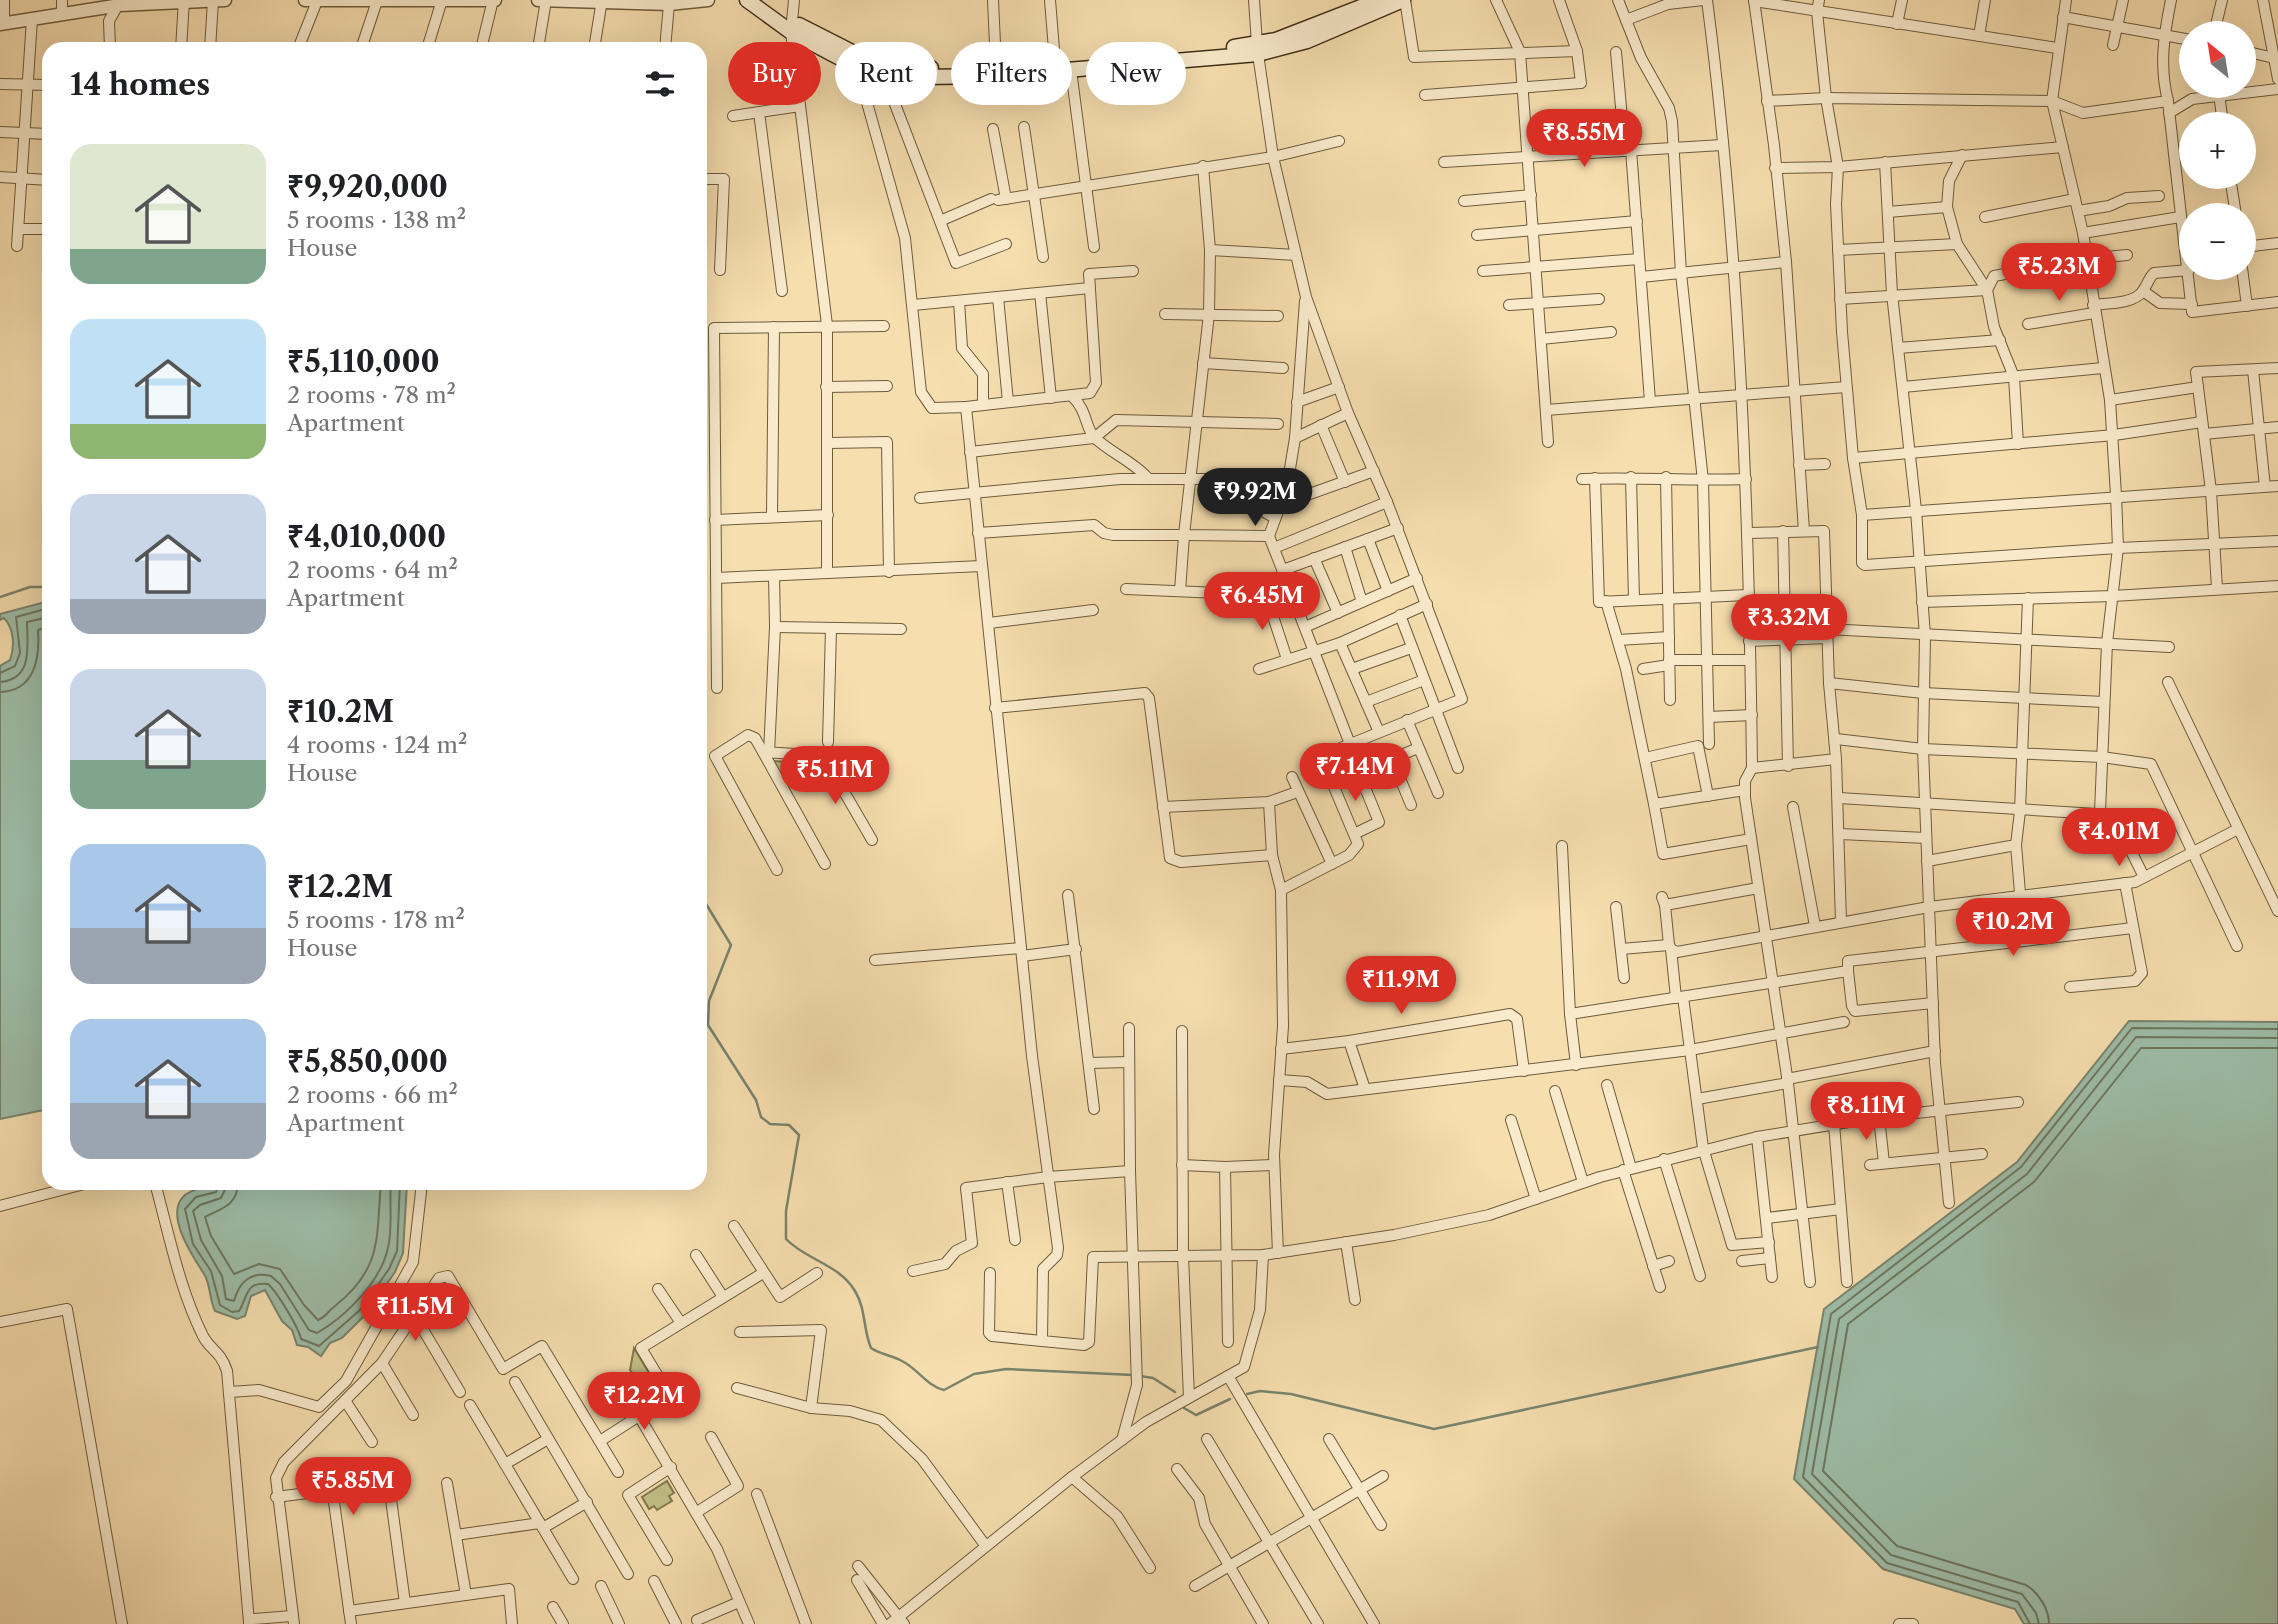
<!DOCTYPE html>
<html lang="en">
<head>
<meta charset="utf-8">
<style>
  body { margin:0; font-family:"Libre Caslon Text",serif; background:#f6f6f6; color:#202124; height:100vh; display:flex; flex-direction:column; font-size:26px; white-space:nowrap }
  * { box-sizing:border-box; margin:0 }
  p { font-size:23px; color:#757577 }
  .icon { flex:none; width:38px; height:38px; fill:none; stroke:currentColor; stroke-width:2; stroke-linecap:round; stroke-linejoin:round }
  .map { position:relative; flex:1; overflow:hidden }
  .details { position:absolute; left:42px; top:42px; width:665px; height:1148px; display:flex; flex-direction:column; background:#fff; border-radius:21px; box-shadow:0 7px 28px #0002 }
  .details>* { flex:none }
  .hud { position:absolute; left:728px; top:42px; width:665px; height:63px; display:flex; gap:14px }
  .needle { width:46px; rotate:330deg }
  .tools { position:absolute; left:2179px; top:21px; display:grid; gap:14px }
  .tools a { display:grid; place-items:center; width:77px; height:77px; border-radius:50%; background:#fff; box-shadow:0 7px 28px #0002; font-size:35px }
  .price { position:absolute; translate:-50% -60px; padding:0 16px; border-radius:24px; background:#d93025; color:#fff; font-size:23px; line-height:46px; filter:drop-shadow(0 2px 4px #0008) }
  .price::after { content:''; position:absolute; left:50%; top:42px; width:21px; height:16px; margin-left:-10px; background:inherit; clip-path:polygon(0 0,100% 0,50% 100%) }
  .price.current { background:#222; color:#fff }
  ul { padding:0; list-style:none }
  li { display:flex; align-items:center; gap:21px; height:175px; padding:0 28px }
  li span { display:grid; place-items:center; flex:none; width:196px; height:140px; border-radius:21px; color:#555 }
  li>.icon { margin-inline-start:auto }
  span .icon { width:84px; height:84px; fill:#fffc; stroke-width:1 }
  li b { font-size:30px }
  h2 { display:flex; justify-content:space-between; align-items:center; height:84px; padding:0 28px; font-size:30px }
  .pill { padding:0 24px; border-radius:32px; background:#fff; box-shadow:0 7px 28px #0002; font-size:24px; line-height:63px }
  .pill.current { background:#d93025; color:#fff }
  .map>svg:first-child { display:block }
</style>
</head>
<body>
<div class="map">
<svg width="2278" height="1624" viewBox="0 0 2278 1624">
  <rect width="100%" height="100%" fill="#f6deaf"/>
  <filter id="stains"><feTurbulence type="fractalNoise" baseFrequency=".00286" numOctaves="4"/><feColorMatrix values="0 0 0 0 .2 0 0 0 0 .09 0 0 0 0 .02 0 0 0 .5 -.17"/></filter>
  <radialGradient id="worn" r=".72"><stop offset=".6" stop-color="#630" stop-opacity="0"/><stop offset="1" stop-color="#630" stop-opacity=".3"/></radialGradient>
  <g fill="#c2c087" stroke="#81784e" stroke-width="2">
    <path d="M771,761L814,763L783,780Z"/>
    <path d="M634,1348L652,1378L642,1385L630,1370Z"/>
    <path d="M667,1481L674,1493L669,1496L672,1501L657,1510L654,1506L649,1509L642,1497Z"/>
  </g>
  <g fill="#9dbca7" stroke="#78846d" stroke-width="2">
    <path d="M49,601V1109L0,1119V666L10,660C15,647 14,628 4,618L0,620V614Z"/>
    <path d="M2129,1021L2278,1022V1624H2024L2015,1609L1883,1569L1794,1479L1824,1309L2017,1162Z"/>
    <path d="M217,1183H407L403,1253L395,1272L365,1315L342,1338L330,1343L321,1356L308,1347L297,1345L292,1330L282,1321L265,1290L251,1296L245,1316L237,1319L215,1311C209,1299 211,1285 204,1274C194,1258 166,1218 182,1198C190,1188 206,1189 217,1183Z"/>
  </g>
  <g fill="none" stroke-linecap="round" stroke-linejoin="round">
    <g stroke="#6e765e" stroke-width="2">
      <path d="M0,673L15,666L20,653L16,617L49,608"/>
      <path d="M0,682C34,679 27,645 27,622L49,617"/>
      <path d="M0,692C35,691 40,658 38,630L49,627"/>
      <path d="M219,1183L216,1192L196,1197L185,1209L193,1244L211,1271L220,1305L232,1312L239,1311C248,1297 245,1281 268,1284C277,1292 299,1328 301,1339L319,1346L360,1310L389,1269L397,1251L400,1183"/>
      <path d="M228,1183L221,1198L200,1205L193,1211L201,1240L222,1276L226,1299L234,1301C239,1282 251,1271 271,1276L280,1284L309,1330L317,1333C345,1317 380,1283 388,1248C393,1227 389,1204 391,1183"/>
      <path d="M238,1183C237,1206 222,1208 205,1217L211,1236L234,1274L259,1264L280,1269L304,1305L318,1320C326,1317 328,1311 335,1306C383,1268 376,1237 381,1183"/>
      <path d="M2030,1624L2018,1602L1887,1563L1803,1477L1831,1314L2021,1167L2132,1028L2278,1029"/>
      <path d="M2039,1624L2036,1613L2022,1594L1891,1555L1812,1474L1839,1319L2027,1174L2136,1037L2278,1038"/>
      <path d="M2049,1624C2049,1609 2039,1593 2026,1585L1897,1546L1823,1471L1848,1324L2034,1182L2141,1048H2278"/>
    </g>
    <g stroke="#78846d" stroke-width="2.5">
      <path d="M0,597L30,587H49"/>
      <path d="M700,894L731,945L709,1001L708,1025L756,1100L761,1117L770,1124L789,1125L799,1135L786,1211V1239C806,1260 839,1264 855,1291C866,1309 863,1329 871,1348C881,1355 892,1355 902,1361C918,1369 927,1386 944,1390L974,1374L1006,1369L1133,1375"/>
      <path d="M1140,1376L1153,1378L1175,1392"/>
      <path d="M1247,1394L1260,1391L1291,1394L1434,1429L1818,1347"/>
      <path d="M1184,1408L1196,1415L1230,1399"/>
    </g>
    <g stroke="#6e5b3c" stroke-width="12">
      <g id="minor">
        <path d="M794,0L791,32L827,325V573"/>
        <path d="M993,0L996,66"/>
        <path d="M1050,0L1055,62"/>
        <path d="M1254,0L1257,44"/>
        <path d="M1405,0L1414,57L1577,51"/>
        <path d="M1496,0L1520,52L1548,442"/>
        <path d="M1618,0L1641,58L1669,108L1672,121L1681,273L1703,481L1709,744"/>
        <path d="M1707,0C1740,254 1749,512 1752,768L1745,781V798L1788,1083L1810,1282"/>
        <path d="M1754,0L1774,145L1786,262L1804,531"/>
        <path d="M1819,0L1817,12L1826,98L1838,167L1836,204L1842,332L1853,458L1862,515V563L1865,565L2118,548L2278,541"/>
        <path d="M2066,0L2052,101L2083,233L2110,400L2116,495L2118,548L2107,643L2100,812"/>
        <path d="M2171,0C2164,34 2159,66 2168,101L2192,312L2278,302"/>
        <path d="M2263,0L2278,79"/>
        <path d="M1754,1L2057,48"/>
        <path d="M62,14V0"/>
        <path d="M2063,17L2191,40"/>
        <path d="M1626,20L1668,4L1703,0"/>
        <path d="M4,23V0"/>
        <path d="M1897,24L1902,0"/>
        <path d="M2214,33L2222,0"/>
        <path d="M1979,36L1985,0"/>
        <path d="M2113,45L2123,0"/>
        <path d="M110,49L109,21L120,1"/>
        <path d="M181,49L184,0"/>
        <path d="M210,49L213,1"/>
        <path d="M298,49L317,1"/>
        <path d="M361,49L377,1"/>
        <path d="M427,49L442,0"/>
        <path d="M481,49L493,0"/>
        <path d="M538,49L546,0"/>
        <path d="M594,49L602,0"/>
        <path d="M665,49L669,4"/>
        <path d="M2244,51L2274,58"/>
        <path d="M1616,52L1625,151"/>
        <path d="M1258,54L1273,157L1306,297L1348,413L1387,502L1462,699L1321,756L1358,844L1349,855L1281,890"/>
        <path d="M857,67L905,238L921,392L932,408L966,407L1032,1056L1058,1248L1057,1255L1043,1269L1042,1341L1084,1345L1089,1342L1093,1257L1263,1255L1394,1235L1489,1215L1600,1177L1757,1137L1879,1117L2018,1102"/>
        <path d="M1071,70L1094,247"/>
        <path d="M883,73L956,263L1006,244"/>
        <path d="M0,84L49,85"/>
        <path d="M2218,86L2223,124"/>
        <path d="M1425,95L1581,83L1577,51L1559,0"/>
        <path d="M1767,101L1826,98L2052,101L2083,113L2168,101"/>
        <path d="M759,112L782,291"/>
        <path d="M2169,113L2192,99L2278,89"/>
        <path d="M733,116L800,106"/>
        <path d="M1024,127L1043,257"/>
        <path d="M993,129L1006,199"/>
        <path d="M0,132L49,134"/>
        <path d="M1631,150L1650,401"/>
        <path d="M1962,155L1949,181L1947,207L1957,244L1987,290L1994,327L2014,377L2018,444"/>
        <path d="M1444,162L1722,145"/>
        <path d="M1885,162L1892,294L1916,510L1925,636L1923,749L1935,1063L1949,1203"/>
        <path d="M1203,166L1210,250L1209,314L1184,535L1269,536"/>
        <path d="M1775,168L1838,167L2063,147"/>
        <path d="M0,177L49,180"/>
        <path d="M2230,177L2236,215"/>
        <path d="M700,179H724L720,270"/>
        <path d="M998,200L1273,157L1339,141"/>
        <path d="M1464,201L1531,195"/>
        <path d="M2078,211L2109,206L2127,198L2159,196"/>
        <path d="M1888,212L1947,207"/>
        <path d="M1985,217L2075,199"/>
        <path d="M940,221L991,199"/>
        <path d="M20,229H49"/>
        <path d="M2083,233L2180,217"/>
        <path d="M1477,235L1637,221"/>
        <path d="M17,246L32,19"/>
        <path d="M2244,247L2278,243"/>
        <path d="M1210,250L1296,255"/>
        <path d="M1838,250L1957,244"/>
        <path d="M2242,268L2247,306"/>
        <path d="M1483,271L1639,259"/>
        <path d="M1641,277L1786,262"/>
        <path d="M1987,290L1994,276L2087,259L2127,255"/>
        <path d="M2143,291L2160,303L2192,304"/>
        <path d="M1040,293L1051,398"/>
        <path d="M998,297L1008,402"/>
        <path d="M1840,299L1987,290"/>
        <path d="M959,301L962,348L983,374V405"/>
        <path d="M1305,301L1295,438L1287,487L1269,536L1350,744"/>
        <path d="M913,305L1090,288"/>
        <path d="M1509,305L1599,299"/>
        <path d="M2093,305C2107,303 2133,304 2142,292C2147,286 2148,279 2154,273L2189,270"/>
        <path d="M1165,314L1278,316"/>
        <path d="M2028,324L2094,313"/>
        <path d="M1541,339L1611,332"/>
        <path d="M1898,348L2000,340"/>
        <path d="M1203,363L1283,368"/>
        <path d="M2253,370L2265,487"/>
        <path d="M826,387L887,386"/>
        <path d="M1903,387L2103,368"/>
        <path d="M2198,387L2211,491L2217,588"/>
        <path d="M1072,396C1088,411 1085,429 1095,438C1111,453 1131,460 1148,478"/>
        <path d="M2110,400L2198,387L2196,372L2278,368"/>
        <path d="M1297,402L1339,387"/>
        <path d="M966,407L1090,393L1096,383L1089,274L1133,271"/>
        <path d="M1546,410L1846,387"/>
        <path d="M1321,425L1345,482"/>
        <path d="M2204,434L2278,427"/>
        <path d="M1295,438L1348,413"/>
        <path d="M828,443L887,442L889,572"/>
        <path d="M970,452L1094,438L1116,420L1278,424"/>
        <path d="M1853,458L2114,435L2202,422"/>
        <path d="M1799,465L1825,464"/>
        <path d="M1631,477L1634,600"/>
        <path d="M1666,477L1670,700"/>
        <path d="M1595,478L1599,602L1747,595"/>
        <path d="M1582,479C1637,477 1691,481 1746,479"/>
        <path d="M920,498L1120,479H1247L1255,484L1257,508L1275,518"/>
        <path d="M1279,505L1374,471"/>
        <path d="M1862,515L2278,486"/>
        <path d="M772,517L774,327"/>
        <path d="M715,520L828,515"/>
        <path d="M1783,531L1788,766"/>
        <path d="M978,533L1094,525L1104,533L1113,535H1184L1180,591"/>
        <path d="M1748,533L1824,531L1829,683L1836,759L1752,768"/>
        <path d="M1368,539L1388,591"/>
        <path d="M1345,547L1362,602"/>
        <path d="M1274,548L1387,502"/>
        <path d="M1314,558L1338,613"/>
        <path d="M1283,570L1398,528"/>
        <path d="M716,578L982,566"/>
        <path d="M1126,589L1266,595L1289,587"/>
        <path d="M1266,595L1287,659"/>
        <path d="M1606,601L1626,669L1654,804L1745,790"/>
        <path d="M1922,602L2113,596L2278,586"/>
        <path d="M1400,615L1458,768"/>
        <path d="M989,623L1093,610"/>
        <path d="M775,627L901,629"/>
        <path d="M1305,627L1417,578"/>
        <path d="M1827,629L2169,647"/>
        <path d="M1618,640L1669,637"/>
        <path d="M1749,641L1827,638"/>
        <path d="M1340,643L1379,732"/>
        <path d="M1669,660H1749"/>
        <path d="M1259,669L1340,643L1427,604"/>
        <path d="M1352,669L1411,648"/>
        <path d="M1643,669L1669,665"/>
        <path d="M2168,682L2278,911"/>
        <path d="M1829,683L1923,693L2104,702"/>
        <path d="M717,688L714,328L884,326"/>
        <path d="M1366,702L1424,680"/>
        <path d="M995,708L1145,693L1149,698L1170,858L1181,862L1272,855L1281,890L1283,1026L1274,1155L1278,1253"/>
        <path d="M1709,717L1752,715"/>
        <path d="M1407,720L1438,793"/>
        <path d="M1836,739L1923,749L2102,757L2151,764L2237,946"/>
        <path d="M828,742L831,629"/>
        <path d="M763,752L825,864"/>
        <path d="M769,753L775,627L774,576"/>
        <path d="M824,757L872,840"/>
        <path d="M1645,758L1698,746L1708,796"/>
        <path d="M1392,759L1411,805"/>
        <path d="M1836,759L1841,922"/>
        <path d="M1292,777L1332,864"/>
        <path d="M1332,784L1418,748"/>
        <path d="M1839,798L2113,815L2144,877"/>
        <path d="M1269,802L1272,855"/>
        <path d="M1654,804L1663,854L1751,839"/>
        <path d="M1163,807L1269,802L1297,792"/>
        <path d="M1793,807L1815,926"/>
        <path d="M1354,834L1379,822L1359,773"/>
        <path d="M1840,834L1926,838"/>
        <path d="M1562,846L1570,1014L1576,1065"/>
        <path d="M1927,861L2016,845"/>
        <path d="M777,870L715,756L748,735L755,738L763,752L859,758"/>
        <path d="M1068,895L1094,1109"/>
        <path d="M1662,897L1665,905L1758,888"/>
        <path d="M1665,905L1669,945L1671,949L1677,952L1929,907L2135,882L2238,829"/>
        <path d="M1616,907L1624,978"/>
        <path d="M2024,941L2133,928"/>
        <path d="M1621,949L1669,945"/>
        <path d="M1671,949L1676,998"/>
        <path d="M1022,956L1076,949"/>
        <path d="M875,960L1021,948"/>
        <path d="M1848,971L1852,1006L1855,1011L1933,1003"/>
        <path d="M2070,987L2135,981L2142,973L2125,883"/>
        <path d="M1683,997L1703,1148L1732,1245L1769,1242"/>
        <path d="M1570,1014L1848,971V961L2024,941L2016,845L2020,811L2028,598"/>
        <path d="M1129,1028L1130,1171"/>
        <path d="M1182,1031L1183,1256L1189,1397"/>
        <path d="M1281,1049L1349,1041"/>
        <path d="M1089,1063L1129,1062"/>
        <path d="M1787,1079L1935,1051"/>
        <path d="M1279,1080L1307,1082L1327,1094L1690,1050L1844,1022"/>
        <path d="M1607,1085L1631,1168"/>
        <path d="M1365,1089L1349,1041L1510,1014L1517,1019L1524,1071"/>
        <path d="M1555,1091L1583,1182"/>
        <path d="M1697,1099L1788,1083"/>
        <path d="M1879,1117L1884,1163"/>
        <path d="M1511,1120L1536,1199"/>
        <path d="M1834,1124L1847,1282"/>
        <path d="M1757,1137L1772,1277"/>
        <path d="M1664,1159L1700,1276"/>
        <path d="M1182,1165L1225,1167L1228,1342"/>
        <path d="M1870,1165L1982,1154"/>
        <path d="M1225,1167L1274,1165"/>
        <path d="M1623,1170L1660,1287"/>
        <path d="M1007,1182L1015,1240"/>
        <path d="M155,1183C169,1234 179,1288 203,1336C210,1350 220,1350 227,1371L249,1622"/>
        <path d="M0,1206L88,1183"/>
        <path d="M1767,1218L1841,1209"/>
        <path d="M734,1226L780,1297L817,1273"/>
        <path d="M1346,1242L1355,1300"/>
        <path d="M696,1255L723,1297"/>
        <path d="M1742,1261L1770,1258"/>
        <path d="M1653,1266L1669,1261"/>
        <path d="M913,1271L945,1264L956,1251L972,1243L966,1188L1048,1177L1130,1171L1137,1385L1122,1440"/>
        <path d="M990,1273L989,1333L992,1336L1042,1341"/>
        <path d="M658,1289L681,1323"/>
        <path d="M415,1316L460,1392"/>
        <path d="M0,1322L67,1309L122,1624"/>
        <path d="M740,1332L821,1330L811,1408"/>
        <path d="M382,1363L413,1415"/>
        <path d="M1228,1376L1374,1624"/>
        <path d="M515,1382L628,1574"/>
        <path d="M737,1388L811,1408L850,1411L881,1420L922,1459L985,1545"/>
        <path d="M229,1392L259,1390L319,1407L346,1381L413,1262L422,1183"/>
        <path d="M346,1402L372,1442"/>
        <path d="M470,1405L573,1579"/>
        <path d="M639,1416L717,1549L749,1624"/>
        <path d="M1207,1439L1318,1624"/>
        <path d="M1329,1439L1381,1525"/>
        <path d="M600,1441L670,1396L641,1348L763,1273"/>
        <path d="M505,1464L548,1439"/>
        <path d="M1177,1469L1199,1498L1205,1524L1263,1624"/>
        <path d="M1072,1477L1117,1516L1150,1568"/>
        <path d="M447,1483L466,1595"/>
        <path d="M390,1492L405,1603"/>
        <path d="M757,1494L806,1624"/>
        <path d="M276,1497L323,1491L333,1495L351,1624"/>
        <path d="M697,1512L738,1486L711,1437"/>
        <path d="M543,1528L587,1502"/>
        <path d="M456,1535L540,1523"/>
        <path d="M667,1560L628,1495L671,1467"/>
        <path d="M858,1566L904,1624"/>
        <path d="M857,1580L883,1624"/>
        <path d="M654,1581L676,1624"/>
        <path d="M601,1586L619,1624"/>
        <path d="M1195,1586L1383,1476"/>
        <path d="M553,1607L563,1624"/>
        <path d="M349,1611L509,1589L512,1624"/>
        <path d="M697,1620L739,1602"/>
        <path d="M249,1624L253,1619L292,1616"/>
        <path d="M294,1624L276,1478L284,1462L382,1363L439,1278L448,1276L503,1369L542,1346L618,1472"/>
        <path d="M890,1624L1072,1477L1146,1422L1244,1367L1260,1310L1263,1255"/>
        <path d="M1899,1624H1913"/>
      </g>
    </g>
    <g stroke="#6e5b3c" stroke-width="15">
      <g id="tertiary">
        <path d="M305,0H495"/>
        <path d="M538,0L669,4L708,0"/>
        <path d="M0,24L120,5L225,0"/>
      </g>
    </g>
    <g stroke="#402f16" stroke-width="17">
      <g id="secondary">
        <path d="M747,0L791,32L857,67L921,77L996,76L1258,54L1307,41L1403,0"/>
        <path d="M799,25L862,57L931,68"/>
        <path d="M1234,47L1276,40L1379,0"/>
      </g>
    </g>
    <use href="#minor" stroke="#f9eacb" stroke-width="10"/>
    <use href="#tertiary" stroke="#f9eacb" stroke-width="12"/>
    <use href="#secondary" stroke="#f9eacb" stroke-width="14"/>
  </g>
  <rect width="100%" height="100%" filter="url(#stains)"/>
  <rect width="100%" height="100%" fill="url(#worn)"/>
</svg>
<div class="tools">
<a><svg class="needle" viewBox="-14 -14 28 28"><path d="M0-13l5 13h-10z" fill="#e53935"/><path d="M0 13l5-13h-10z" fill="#757577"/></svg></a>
<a>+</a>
<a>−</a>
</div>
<b class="price" style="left:1584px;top:169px">₹8.55M</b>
<b class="price" style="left:2059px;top:303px">₹5.23M</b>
<b class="price current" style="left:1255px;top:528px">₹9.92M</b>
<b class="price" style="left:1262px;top:632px">₹6.45M</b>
<b class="price" style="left:1789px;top:654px">₹3.32M</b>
<b class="price" style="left:1355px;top:803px">₹7.14M</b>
<b class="price" style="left:835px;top:806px">₹5.11M</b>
<b class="price" style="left:2119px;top:868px">₹4.01M</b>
<b class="price" style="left:2013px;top:958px">₹10.2M</b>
<b class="price" style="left:1401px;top:1016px">₹11.9M</b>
<b class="price" style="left:1866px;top:1142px">₹8.11M</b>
<b class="price" style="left:415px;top:1343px">₹11.5M</b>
<b class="price" style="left:644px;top:1432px">₹12.2M</b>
<b class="price" style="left:353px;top:1517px">₹5.85M</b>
<div class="hud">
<a class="pill current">Buy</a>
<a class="pill">Rent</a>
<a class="pill">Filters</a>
<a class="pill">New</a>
</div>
<section class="details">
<h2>14 homes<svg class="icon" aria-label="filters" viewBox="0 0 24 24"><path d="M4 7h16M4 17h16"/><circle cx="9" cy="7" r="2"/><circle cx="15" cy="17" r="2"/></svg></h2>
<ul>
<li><span style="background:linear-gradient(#dfe7d0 75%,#7fa58c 0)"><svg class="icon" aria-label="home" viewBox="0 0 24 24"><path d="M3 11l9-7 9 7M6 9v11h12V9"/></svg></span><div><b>₹9,920,000</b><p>5 rooms · 138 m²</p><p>House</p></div></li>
<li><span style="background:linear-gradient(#bfe0f5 75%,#8fb573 0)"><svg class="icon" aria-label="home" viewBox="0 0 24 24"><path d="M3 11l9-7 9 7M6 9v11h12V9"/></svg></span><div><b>₹5,110,000</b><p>2 rooms · 78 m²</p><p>Apartment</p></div></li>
<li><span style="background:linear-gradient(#c9d6e8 75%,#9aa5b1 0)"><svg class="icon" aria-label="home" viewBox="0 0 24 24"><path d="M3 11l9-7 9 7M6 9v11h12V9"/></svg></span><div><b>₹4,010,000</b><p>2 rooms · 64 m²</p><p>Apartment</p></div></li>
<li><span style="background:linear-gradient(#c9d6e8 65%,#7fa58c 0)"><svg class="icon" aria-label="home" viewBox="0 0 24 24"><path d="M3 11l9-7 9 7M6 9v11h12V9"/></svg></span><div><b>₹10.2M</b><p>4 rooms · 124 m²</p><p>House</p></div></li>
<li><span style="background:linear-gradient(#a9c7e8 60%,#9aa5b1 0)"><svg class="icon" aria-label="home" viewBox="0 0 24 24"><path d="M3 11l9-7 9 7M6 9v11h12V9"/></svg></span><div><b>₹12.2M</b><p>5 rooms · 178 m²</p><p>House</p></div></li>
<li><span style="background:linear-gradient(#a9c7e8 60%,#9aa5b1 0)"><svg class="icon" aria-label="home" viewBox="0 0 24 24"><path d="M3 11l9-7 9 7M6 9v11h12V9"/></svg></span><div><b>₹5,850,000</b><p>2 rooms · 66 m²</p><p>Apartment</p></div></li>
</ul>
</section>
</div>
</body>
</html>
